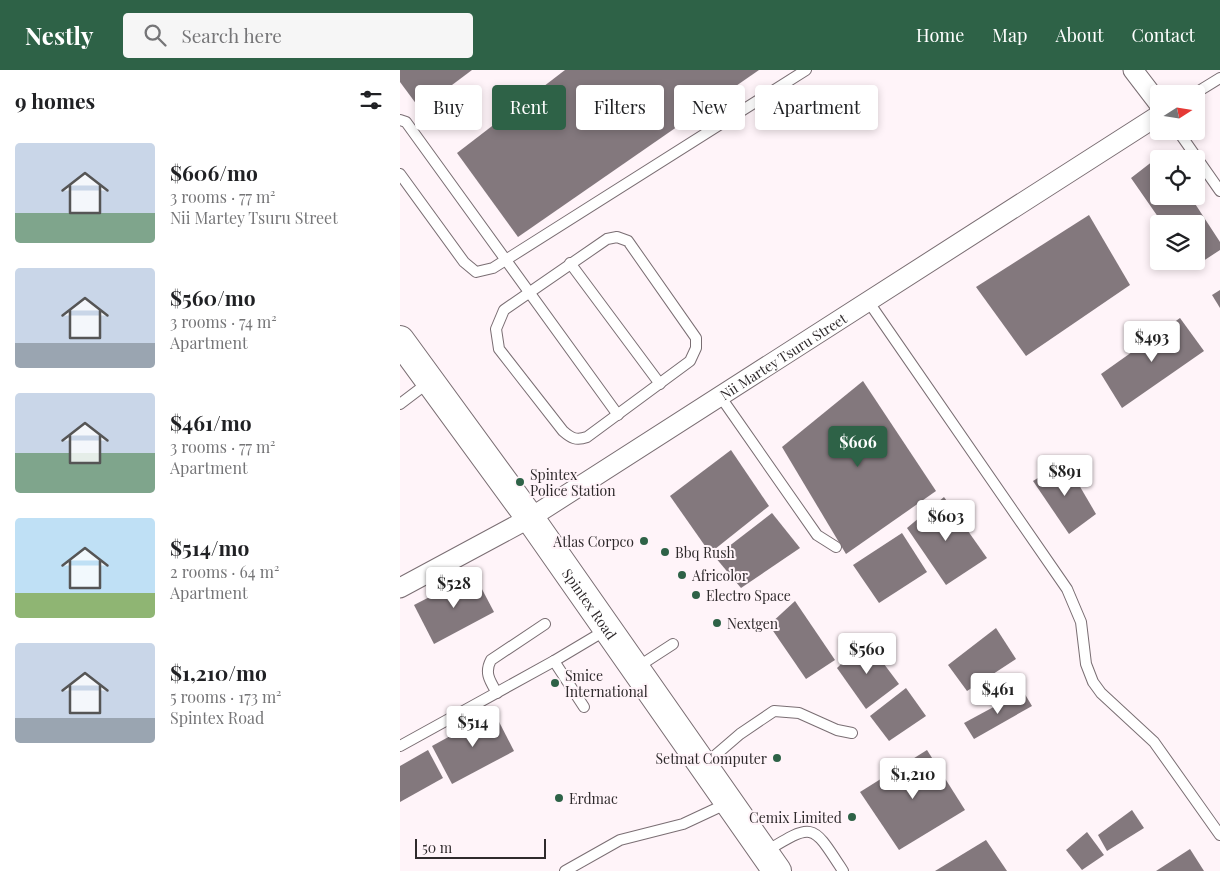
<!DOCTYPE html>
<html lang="en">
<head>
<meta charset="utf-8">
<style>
  body { margin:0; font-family:"Playfair Display",serif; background:#f6f6f6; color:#202124; height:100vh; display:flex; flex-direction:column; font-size:19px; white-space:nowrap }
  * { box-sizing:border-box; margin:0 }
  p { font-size:16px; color:#757577 }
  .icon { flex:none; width:28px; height:28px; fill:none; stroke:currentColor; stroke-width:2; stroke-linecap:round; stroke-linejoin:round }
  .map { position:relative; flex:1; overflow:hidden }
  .drawer { display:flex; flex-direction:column; background:#fff; width:400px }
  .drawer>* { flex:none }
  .guide { position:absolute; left:15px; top:15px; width:475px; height:45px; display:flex; gap:10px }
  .needle { width:32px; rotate:78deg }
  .tools { position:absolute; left:750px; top:15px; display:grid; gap:10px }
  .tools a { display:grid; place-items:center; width:55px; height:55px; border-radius:5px; background:#fff; box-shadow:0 2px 8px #0003; font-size:25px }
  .scale { position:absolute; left:15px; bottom:12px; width:131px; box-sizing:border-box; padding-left:5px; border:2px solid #2f2a2c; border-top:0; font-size:14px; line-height:18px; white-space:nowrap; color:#2f2a2c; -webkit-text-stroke:4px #fff4f9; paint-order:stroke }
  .price { position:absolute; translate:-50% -42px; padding:0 11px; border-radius:5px; background:#fff; color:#222; font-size:16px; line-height:32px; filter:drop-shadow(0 1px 2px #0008) }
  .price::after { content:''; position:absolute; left:50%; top:30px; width:15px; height:11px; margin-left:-8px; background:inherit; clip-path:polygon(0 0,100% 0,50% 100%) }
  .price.current { background:#2e6247; color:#fff }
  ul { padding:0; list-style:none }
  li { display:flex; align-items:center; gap:15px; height:125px; padding:0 15px }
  li span { display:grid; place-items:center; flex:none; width:140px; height:100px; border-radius:5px; color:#555 }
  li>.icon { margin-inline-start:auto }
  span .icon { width:60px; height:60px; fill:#fffc; stroke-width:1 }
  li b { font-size:21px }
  h2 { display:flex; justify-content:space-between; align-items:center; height:60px; padding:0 15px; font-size:21px }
  .tag { padding:0 18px; border-radius:5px; background:#fff; box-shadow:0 2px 8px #0003; font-size:18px; line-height:45px }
  .tag.current { background:#2e6247; color:#fff }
  header { display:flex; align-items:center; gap:30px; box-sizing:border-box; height:70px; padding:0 25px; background:#2e6247; color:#fff }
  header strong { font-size:24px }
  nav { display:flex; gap:28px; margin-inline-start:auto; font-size:18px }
  .search { width:350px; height:45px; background:#f6f6f6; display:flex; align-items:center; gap:12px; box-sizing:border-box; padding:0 18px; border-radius:5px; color:#757577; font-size:19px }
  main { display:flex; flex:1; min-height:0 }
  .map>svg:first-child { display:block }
</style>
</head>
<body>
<header>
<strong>Nestly</strong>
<div class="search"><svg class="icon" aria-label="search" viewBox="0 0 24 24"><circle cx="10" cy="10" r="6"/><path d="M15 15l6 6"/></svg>Search here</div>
<nav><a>Home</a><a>Map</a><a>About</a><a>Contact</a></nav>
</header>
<main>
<section class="drawer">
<h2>9 homes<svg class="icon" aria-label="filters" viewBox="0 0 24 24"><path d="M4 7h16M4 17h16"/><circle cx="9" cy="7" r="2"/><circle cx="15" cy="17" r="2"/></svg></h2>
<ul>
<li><span style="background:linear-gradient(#c9d6e8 70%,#7fa58c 0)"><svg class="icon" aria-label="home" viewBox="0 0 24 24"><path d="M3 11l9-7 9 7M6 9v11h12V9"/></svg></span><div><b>$606/mo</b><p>3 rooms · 77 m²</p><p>Nii Martey Tsuru Street</p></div></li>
<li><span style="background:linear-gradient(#c9d6e8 75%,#9aa5b1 0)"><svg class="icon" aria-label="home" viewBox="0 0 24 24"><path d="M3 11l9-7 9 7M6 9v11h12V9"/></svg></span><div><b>$560/mo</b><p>3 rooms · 74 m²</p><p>Apartment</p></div></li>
<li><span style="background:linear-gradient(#c9d6e8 60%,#7fa58c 0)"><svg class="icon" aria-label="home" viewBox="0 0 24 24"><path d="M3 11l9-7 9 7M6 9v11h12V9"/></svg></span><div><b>$461/mo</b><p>3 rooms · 77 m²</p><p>Apartment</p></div></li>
<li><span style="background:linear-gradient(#bfe0f5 75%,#8fb573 0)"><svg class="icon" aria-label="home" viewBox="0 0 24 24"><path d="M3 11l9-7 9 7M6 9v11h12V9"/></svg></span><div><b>$514/mo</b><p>2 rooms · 64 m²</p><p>Apartment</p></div></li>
<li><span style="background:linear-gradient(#c9d6e8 75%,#9aa5b1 0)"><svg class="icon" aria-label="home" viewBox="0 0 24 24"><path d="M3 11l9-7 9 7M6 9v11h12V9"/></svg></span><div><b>$1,210/mo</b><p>5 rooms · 173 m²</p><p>Spintex Road</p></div></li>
</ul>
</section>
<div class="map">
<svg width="820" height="801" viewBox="0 0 820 801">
  <rect width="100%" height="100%" fill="#fff4f9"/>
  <g fill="#83787d">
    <path d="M0,0H72L20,39L0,12Z"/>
    <path d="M165,0H359L118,167L57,83Z"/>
    <path d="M762,84L765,89H759V126H790L820,172V180L794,197L789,191H796V154H763L731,108Z"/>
    <path d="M689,145L730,215L626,286L576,217Z"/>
    <path d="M820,220V238L812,225Z"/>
    <path d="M780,248L804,281L722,338L701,304Z"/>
    <path d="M463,311L536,421L446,484L382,377Z"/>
    <path d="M331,380L369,436L310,483L270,426Z"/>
    <path d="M665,391L696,444L669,464L633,411Z"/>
    <path d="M544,427L587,488L546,515L507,458Z"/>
    <path d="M372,443L400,478L341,518L315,487Z"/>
    <path d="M502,463L527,502L479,533L453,495Z"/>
    <path d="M74,504L94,542L34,574L14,535Z"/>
    <path d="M395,531L435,590L406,609L369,555Z"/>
    <path d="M596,558L616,589L567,621L548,595Z"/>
    <path d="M466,570L499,614L466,639L437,598Z"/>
    <path d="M506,618L526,646L489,671L470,646Z"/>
    <path d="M623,621L632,636L574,669L564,653Z"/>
    <path d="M94,642L114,681L52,714L32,676Z"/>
    <path d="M28,680L43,708L0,732V696Z"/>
    <path d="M527,680L565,740L499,780L460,722Z"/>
    <path d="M732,740L744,758L707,781L698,765Z"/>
    <path d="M687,762L704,785L682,800L666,780Z"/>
    <path d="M586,770L607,801H535Z"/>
    <path d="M790,779L804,801H756Z"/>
  </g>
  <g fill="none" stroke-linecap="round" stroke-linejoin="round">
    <g stroke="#7a6e73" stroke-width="12">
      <g id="service">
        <path d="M794,24L820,8"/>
        <path d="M0,50L6,52L218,345"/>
        <path d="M778,61L820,121"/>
        <path d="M0,104L64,192L76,202L93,198L406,0"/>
        <path d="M217,167L228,171L296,268V278L290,291L187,367C176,371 171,368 163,361L99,279L96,259L104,240L207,169Z"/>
        <path d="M170,193L260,314"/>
        <path d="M468,231L667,519L681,552L686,594L693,612L701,623L754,672L820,765"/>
        <path d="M320,326L417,465L436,477"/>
        <path d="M0,334L29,312"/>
        <path d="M154,591L184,637"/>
        <path d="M236,598L273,574"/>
        <path d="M97,623C90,611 84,603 91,590L145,554"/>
        <path d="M0,676L154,591L206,560"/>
        <path d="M304,695L340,664L374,641L399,643L437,660L452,663"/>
        <path d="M365,782C414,752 412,753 443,801"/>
        <path d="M165,801L220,770L283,754L328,733"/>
      </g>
    </g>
    <g stroke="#7a6e73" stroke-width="21">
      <g id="minor">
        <path d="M733,0L759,34"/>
        <path id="s1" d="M0,518L130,448L759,45"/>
      </g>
    </g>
    <g stroke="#7a6e73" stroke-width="30">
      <g id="secondary">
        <path id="s2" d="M0,270L130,448L377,801"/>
      </g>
    </g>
    <use href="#service" stroke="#fff" stroke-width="10"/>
    <use href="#minor" stroke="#fff" stroke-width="19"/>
    <use href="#secondary" stroke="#fff" stroke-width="28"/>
  </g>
  <g fill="#2e6247" stroke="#fff4f9" stroke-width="2">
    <circle cx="120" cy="412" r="5"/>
    <circle cx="244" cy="471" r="5"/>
    <circle cx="265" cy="482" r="5"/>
    <circle cx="282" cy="505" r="5"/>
    <circle cx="296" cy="525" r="5"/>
    <circle cx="317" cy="553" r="5"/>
    <circle cx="155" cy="613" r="5"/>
    <circle cx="377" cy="688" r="5"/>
    <circle cx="159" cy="728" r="5"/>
    <circle cx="452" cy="747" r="5"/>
  </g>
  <g text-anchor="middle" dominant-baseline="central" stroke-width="4" stroke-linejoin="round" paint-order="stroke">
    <g font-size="14" fill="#2f2a2c" stroke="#fff4f9">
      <text stroke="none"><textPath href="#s1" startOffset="448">Nii Martey Tsuru Street</textPath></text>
      <text stroke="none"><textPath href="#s2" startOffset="325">Spintex Road</textPath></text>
    </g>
    <g font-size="14" fill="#2f2a2c" stroke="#fff4f9" text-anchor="start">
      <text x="130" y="404">Spintex<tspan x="130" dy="16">Police Station</tspan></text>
      <text x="234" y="471" text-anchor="end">Atlas Corpco</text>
      <text x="275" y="482">Bbq Rush</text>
      <text x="292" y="505">Africolor</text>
      <text x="306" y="525">Electro Space</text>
      <text x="327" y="553">Nextgen</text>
      <text x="165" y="605">Smice<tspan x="165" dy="16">International</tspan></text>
      <text x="367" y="688" text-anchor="end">Setmat Computer</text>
      <text x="169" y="728">Erdmac</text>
      <text x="442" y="747" text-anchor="end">Cemix Limited</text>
    </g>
  </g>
</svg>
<div class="tools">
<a><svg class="needle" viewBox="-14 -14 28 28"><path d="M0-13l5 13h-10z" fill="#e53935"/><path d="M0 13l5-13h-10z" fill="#757577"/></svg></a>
<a><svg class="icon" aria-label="locate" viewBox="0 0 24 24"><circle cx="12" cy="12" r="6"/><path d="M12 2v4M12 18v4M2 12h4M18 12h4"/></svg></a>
<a><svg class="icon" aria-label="layers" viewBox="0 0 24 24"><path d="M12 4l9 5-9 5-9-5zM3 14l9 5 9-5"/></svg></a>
</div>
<div class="scale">50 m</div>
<b class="price" style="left:752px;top:293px">$493</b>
<b class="price current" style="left:458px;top:398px">$606</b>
<b class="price" style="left:665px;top:427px">$891</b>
<b class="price" style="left:546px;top:472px">$603</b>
<b class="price" style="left:54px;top:539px">$528</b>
<b class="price" style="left:467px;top:605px">$560</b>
<b class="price" style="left:598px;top:645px">$461</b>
<b class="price" style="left:73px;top:678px">$514</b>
<b class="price" style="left:513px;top:730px">$1,210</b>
<div class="guide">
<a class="tag">Buy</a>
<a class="tag current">Rent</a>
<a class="tag">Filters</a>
<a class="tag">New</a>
<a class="tag">Apartment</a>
</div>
</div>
</main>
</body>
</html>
